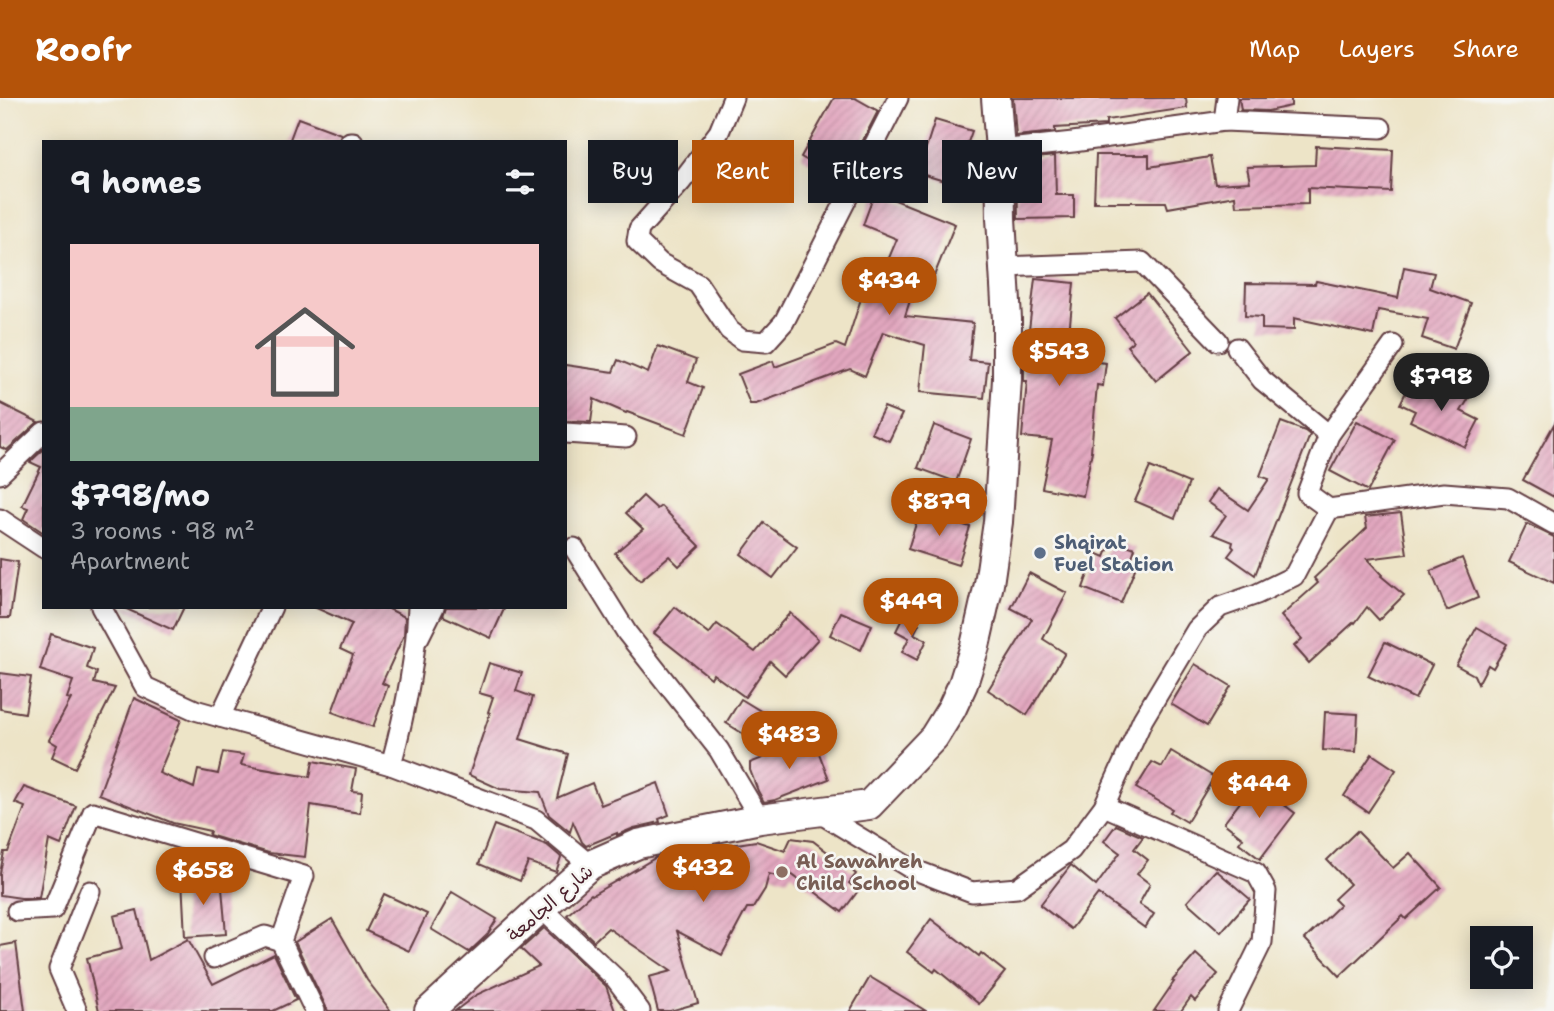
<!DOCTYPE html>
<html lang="en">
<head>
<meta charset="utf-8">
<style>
  body { margin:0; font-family:"Shantell Sans","Playpen Sans Arabic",sans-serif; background:#20242c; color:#f1f3f6; height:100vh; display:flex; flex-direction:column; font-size:26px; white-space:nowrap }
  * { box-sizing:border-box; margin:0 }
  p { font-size:23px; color:#9ea1a6 }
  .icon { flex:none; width:38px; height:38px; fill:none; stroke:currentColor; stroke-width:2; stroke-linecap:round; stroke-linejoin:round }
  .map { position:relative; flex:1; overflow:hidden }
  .drawer { position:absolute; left:42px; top:42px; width:525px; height:469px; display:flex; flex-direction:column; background:#171b24; border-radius:0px; box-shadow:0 4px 18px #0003 }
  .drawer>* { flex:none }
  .banner { position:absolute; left:588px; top:42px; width:665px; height:63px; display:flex; gap:14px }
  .controls { position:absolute; left:1470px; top:828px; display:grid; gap:14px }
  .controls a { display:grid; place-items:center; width:63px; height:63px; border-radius:0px; background:#171b24; box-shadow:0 4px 18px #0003; font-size:35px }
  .price { position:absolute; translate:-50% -60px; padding:0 16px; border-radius:24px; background:#b45309; color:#fff; font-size:23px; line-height:46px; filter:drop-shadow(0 2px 4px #0008) }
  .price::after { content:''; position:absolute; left:50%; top:42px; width:21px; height:16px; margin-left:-10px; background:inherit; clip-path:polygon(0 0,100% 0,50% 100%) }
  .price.selected { background:#222; color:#fff }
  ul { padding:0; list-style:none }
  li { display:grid; align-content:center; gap:14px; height:371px; padding:0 28px }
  li span { display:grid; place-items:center; height:217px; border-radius:0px; color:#555 }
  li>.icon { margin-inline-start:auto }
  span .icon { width:126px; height:126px; fill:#fffc; stroke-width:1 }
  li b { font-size:30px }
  h2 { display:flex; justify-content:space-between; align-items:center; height:84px; padding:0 28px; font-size:30px }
  .pill { padding:0 24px; border-radius:0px; background:#171b24; box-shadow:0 4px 18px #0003; font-size:24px; line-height:63px }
  .pill.selected { background:#b45309; color:#fff }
  header { display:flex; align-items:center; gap:42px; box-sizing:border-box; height:98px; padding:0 35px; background:#b45309; color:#fff }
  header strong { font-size:33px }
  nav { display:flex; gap:38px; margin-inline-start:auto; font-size:24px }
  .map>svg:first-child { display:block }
</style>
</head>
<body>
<header>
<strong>Roofr</strong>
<nav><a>Map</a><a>Layers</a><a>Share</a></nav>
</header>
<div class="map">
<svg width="1554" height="913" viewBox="0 0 1554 913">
  <defs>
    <pattern id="building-hatch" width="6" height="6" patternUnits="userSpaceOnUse" patternTransform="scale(1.75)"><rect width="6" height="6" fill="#e2a7bf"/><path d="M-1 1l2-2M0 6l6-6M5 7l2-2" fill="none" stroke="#c38fa4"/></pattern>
  </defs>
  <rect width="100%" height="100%" fill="#f6f6f2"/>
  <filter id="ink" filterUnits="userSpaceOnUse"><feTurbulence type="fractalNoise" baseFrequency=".0143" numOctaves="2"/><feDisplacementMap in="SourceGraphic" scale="14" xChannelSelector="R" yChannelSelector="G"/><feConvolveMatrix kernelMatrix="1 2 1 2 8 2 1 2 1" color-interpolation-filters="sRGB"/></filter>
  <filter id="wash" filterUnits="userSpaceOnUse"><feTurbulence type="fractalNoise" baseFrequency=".00686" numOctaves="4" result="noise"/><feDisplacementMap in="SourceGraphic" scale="28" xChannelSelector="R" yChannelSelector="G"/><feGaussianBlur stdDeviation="1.57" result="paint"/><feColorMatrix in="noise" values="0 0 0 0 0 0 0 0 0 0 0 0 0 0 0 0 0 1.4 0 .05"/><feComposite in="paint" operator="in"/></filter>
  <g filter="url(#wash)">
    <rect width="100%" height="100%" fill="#ede4c7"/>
    <g id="blocks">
      <g fill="url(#building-hatch)">
        <path d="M834,0H855L878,13L842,83L801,59Z"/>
        <path d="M1013,0H1186L1187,10L1106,22V27L1055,30V34L1016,38Z"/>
        <path d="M1239,0H1291V8L1268,13L1241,12Z"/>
        <path d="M298,20L341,36L338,44H289Z"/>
        <path d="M935,22L972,33L966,50L978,55L967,90L918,75Z"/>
        <path d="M1316,48L1393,52L1391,94L1308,90V106L1236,108L1235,98L1168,110L1166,104H1094L1096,57H1149V69L1210,59L1215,86L1250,84L1247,69L1315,67Z"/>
        <path d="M1055,58L1056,97H1074V120L1018,121L1017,62Z"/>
        <path d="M875,94L955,126L934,178L920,172L905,218L973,225L969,262L988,264L984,300L920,294L925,247L883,234L865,278L850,271L756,306H750L738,276L773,263L775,269L836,246L845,250L871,170L883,174L897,141L863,127Z"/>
        <path d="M1404,169L1434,175L1430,190L1471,205L1454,251L1422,240L1428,221L1378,212L1373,237L1294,220V232L1262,231V219L1245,218L1246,185L1315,186L1316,183L1398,200Z"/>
        <path d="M1035,181L1074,185L1069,236L1079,237L1077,262L1106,265L1103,288L1097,287L1091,353H1092L1083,398L1042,390L1052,342L1022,339L1027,283H1024V254L1026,231L1029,232Z"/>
        <path d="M1147,195L1193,253L1156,283L1127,248L1133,243L1115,220Z"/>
        <path d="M658,248L696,262L688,284L703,290L686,336L627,314L626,315L594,301L591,324L565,323V267L613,274L618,262L648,275Z"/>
        <path d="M1411,284L1437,296L1441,286L1469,300L1461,313L1479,322L1465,349L1410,323L1415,313L1400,306Z"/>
        <path d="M0,305L38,324L7,352L0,349Z"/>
        <path d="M884,309L902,316L889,343L871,335Z"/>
        <path d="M1357,323L1395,342L1368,393L1330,373Z"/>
        <path d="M1281,324L1305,333L1310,337L1255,477L1228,458L1234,450L1232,448L1233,444L1213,436L1226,417L1208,404L1217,391L1248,412L1269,381L1260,378Z"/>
        <path d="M1554,326V399L1523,382Z"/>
        <path d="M934,327L971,341L956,384L918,370Z"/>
        <path d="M44,351V435L23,421L28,410L22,408L41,369L30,364Z"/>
        <path d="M1150,369L1189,385L1175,420L1135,403Z"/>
        <path d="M643,398L657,411L661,408L700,448L679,468L669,458L640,483L615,455L643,431L626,415Z"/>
        <path d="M920,413L970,429L958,467L908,451Z"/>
        <path d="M1401,415L1407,456L1367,461L1382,477L1381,478L1404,497L1379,522L1367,509L1355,525L1354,524L1309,565L1294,548L1302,541L1281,518L1318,485L1314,480L1367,430L1365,419Z"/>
        <path d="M764,425L797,449L773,480L741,456Z"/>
        <path d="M1527,426L1554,439V485L1509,464Z"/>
        <path d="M1112,442L1135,450L1129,468L1135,471L1121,505L1083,490L1096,455L1105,459Z"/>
        <path d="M1462,460L1478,500L1447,513L1431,473Z"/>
        <path d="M0,461L18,464L10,520H0Z"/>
        <path d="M1029,475L1067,495L1043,541L1065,555L1027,617L988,592L1032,521L1011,510Z"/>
        <path d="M122,509H184L173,532Z"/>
        <path d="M314,509H385L405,519L404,537L382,585L388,588L373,629L332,614L353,557L340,551L352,526Z"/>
        <path d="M446,509H505L491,540L443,518Z"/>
        <path d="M675,509L709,536L717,526L755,554L790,515L818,541L785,577L770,563L745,599L713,576L711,580L654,535Z"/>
        <path d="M841,514L872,527L861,552L830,537Z"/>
        <path d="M903,519L919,526L914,536L927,542L917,562L902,554L909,540L896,533Z"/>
        <path d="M1477,529L1507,546L1493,570L1488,567L1478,586L1474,577L1456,567Z"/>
        <path d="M51,536L93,550L87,570L97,574L94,585L115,590L75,670L52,659L57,647L49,642L71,601L67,600L73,583L40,572Z"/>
        <path d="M1385,544L1432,567L1415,601L1368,578Z"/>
        <path d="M489,565L522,575L516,593L533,599L520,641L568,656L557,700L592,685L601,707L658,685L669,717L659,721L660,724L634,730L617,737V735L586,748L582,744L573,724L570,734L549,717L540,694L500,691L469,677L490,615L488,614L493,599L479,595Z"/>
        <path d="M1195,566L1231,588L1207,628L1171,606Z"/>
        <path d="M0,575L31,579L25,615L0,611Z"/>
        <path d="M134,600L181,622L159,675L194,690L198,672L218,676L223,654L244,657L241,667L310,679L313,663L356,671L352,693L362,694L360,715L311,707L305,759L269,755L209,737L210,733L173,725L99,696Z"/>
        <path d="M741,601L785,628L769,652L726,625Z"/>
        <path d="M1325,614L1358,616L1356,654L1323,652Z"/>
        <path d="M813,640L829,681L775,702L764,704L758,693L750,672V665Z"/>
        <path d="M1171,653L1214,679L1187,724L1170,714L1172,711L1136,690L1152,664L1162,669Z"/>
        <path d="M1372,656L1396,672L1368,714L1344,698Z"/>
        <path d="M1255,685L1295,715L1260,761L1239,745L1243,740L1224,725Z"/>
        <path d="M24,689L76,708L61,747L49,742L39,800H21L0,797V775L4,754H8L25,709L15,705Z"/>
        <path d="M494,727L547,747L561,759L556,774L528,764L520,783L479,766Z"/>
        <path d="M1116,727L1143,739L1134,751L1148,762L1137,776L1150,786L1139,806L1154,816L1145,830L1098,796L1071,831L1040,807L1071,767L1096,788L1120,755L1104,743Z"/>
        <path d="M1357,733L1393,770L1410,755L1441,789L1406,821L1403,818L1340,878L1305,841L1340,807L1334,801L1350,786L1327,762Z"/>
        <path d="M791,740L813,743L856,776L849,785L858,793L842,814L791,776L787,781L769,776L765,791L753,810H747L722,857L677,833L698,905L670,913H658L649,879L671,873L608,830L594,843L567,817L591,796L592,797L655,760L664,758L678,789L692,753L719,762L724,748L756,743L785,753Z"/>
        <path d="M1216,772L1250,801L1221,834L1187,804Z"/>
        <path d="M221,779L226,836L185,839L182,781Z"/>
        <path d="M452,794L497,821L487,837L469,854L431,831Z"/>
        <path d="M384,796L427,816L409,853L366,833Z"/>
        <path d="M137,812L149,862L188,841L213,886L274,856L296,902L273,913H99L87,860L122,851L114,818Z"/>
        <path d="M332,821L367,882L391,913H328L327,911L295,844Z"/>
        <path d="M931,821L979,858L981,855L1005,874L979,906L936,871L934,874L907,854Z"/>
        <path d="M544,830L606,888L615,913H455L476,897L539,868L521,851Z"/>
        <path d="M16,845L25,913H0V848Z"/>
        <path d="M1196,856L1218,876L1195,903L1191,899L1181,913H1154L1174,884L1172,883Z"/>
        <path d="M870,879L926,913H850Z"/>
      </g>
    </g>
  </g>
  <g filter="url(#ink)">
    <use href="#blocks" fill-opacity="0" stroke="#623d42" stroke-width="2"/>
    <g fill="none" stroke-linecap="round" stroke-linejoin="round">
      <g stroke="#623d42" stroke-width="23">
        <g id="minor">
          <path d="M733,0L719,34L681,84L639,131L637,143L660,165L698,186L729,232L742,242L766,244L784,224L898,0"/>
          <path d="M1224,23L1227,0"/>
          <path d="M350,44H353"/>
          <path d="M1000,52L1073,44L1224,23L1381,30"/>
          <path d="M1004,169L1142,164L1218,243"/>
          <path d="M1237,250L1262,282L1329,337"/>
          <path d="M565,335L626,339"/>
          <path d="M0,376L44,334"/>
          <path d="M1329,411L1307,395L1329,337L1393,247"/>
          <path d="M0,421L44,450"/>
          <path d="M574,450L627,535L719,652L760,721"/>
          <path d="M101,509L145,589L195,612L391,667L536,722L590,767"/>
          <path d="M419,539L434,509"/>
          <path d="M220,619L272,509"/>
          <path d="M391,667C405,615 416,563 418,509"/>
          <path d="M1104,708L1256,775L1266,793L1262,844L1228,913"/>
          <path d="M816,713L910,770L972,794L1017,790L1071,752L1104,708L1143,621L1197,531L1220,509L1257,496L1294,478L1329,411L1444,395L1508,400L1554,426"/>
          <path d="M541,810L615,880L640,913"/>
          <path d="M17,813L53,811L93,714L304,778L281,843L315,913"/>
          <path d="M214,860L265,838L281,843"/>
          <path d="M77,913L59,871L90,793"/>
        </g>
      </g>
      <g stroke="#623d42" stroke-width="32">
        <path id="secondary" d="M429,913L541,810L590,767L638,746L760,721L869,707L934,639L952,610L963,586L975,548L989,486L998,424L1007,281V221L1001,120L1000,52L996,0"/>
      </g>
      <use href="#minor" stroke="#fff" stroke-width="19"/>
      <use href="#secondary" stroke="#fff" stroke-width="28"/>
    </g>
  </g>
  <circle fill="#5c6f8a" stroke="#f6f6f2" stroke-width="2.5" cx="1040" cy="455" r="7"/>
  <circle fill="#8d6e63" stroke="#f6f6f2" stroke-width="2.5" cx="782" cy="774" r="7"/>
  <g text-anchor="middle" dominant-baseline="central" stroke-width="5" stroke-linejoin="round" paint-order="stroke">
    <g font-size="19" font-weight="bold" fill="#4e5e75" stroke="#f6f6f2" text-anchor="start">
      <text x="1054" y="444">Shqirat<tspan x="1054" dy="22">Fuel Station</tspan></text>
    </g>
    <g font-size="19" font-weight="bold" fill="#785e54" stroke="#f6f6f2" text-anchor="start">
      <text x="796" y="763">Al Sawahreh<tspan x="796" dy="22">Child School</tspan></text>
    </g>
    <g font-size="19" fill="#4a1f2b" stroke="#f6f6f2">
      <text transform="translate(550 805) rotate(-41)">شارع الجامعة</text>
    </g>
  </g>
</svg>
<div class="controls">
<a><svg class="icon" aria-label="locate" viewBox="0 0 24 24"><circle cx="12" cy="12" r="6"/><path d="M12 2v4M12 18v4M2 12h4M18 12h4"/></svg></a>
</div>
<b class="price" style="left:889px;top:219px">$434</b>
<b class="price" style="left:1059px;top:290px">$543</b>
<b class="price selected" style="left:1441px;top:315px">$798</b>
<b class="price" style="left:939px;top:440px">$879</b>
<b class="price" style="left:911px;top:540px">$449</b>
<b class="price" style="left:789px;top:673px">$483</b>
<b class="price" style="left:1259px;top:722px">$444</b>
<b class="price" style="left:703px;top:806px">$432</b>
<b class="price" style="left:203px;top:809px">$658</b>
<div class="banner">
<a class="pill">Buy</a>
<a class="pill selected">Rent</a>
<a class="pill">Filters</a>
<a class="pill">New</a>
</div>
<section class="drawer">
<h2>9 homes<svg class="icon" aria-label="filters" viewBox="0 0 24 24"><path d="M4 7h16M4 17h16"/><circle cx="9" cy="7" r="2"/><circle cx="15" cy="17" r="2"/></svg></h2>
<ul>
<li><span style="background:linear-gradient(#f6c9c9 75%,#7fa58c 0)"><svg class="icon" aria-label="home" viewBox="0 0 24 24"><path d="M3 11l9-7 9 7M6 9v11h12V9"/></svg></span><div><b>$798/mo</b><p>3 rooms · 98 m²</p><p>Apartment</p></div></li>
</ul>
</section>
</div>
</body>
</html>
